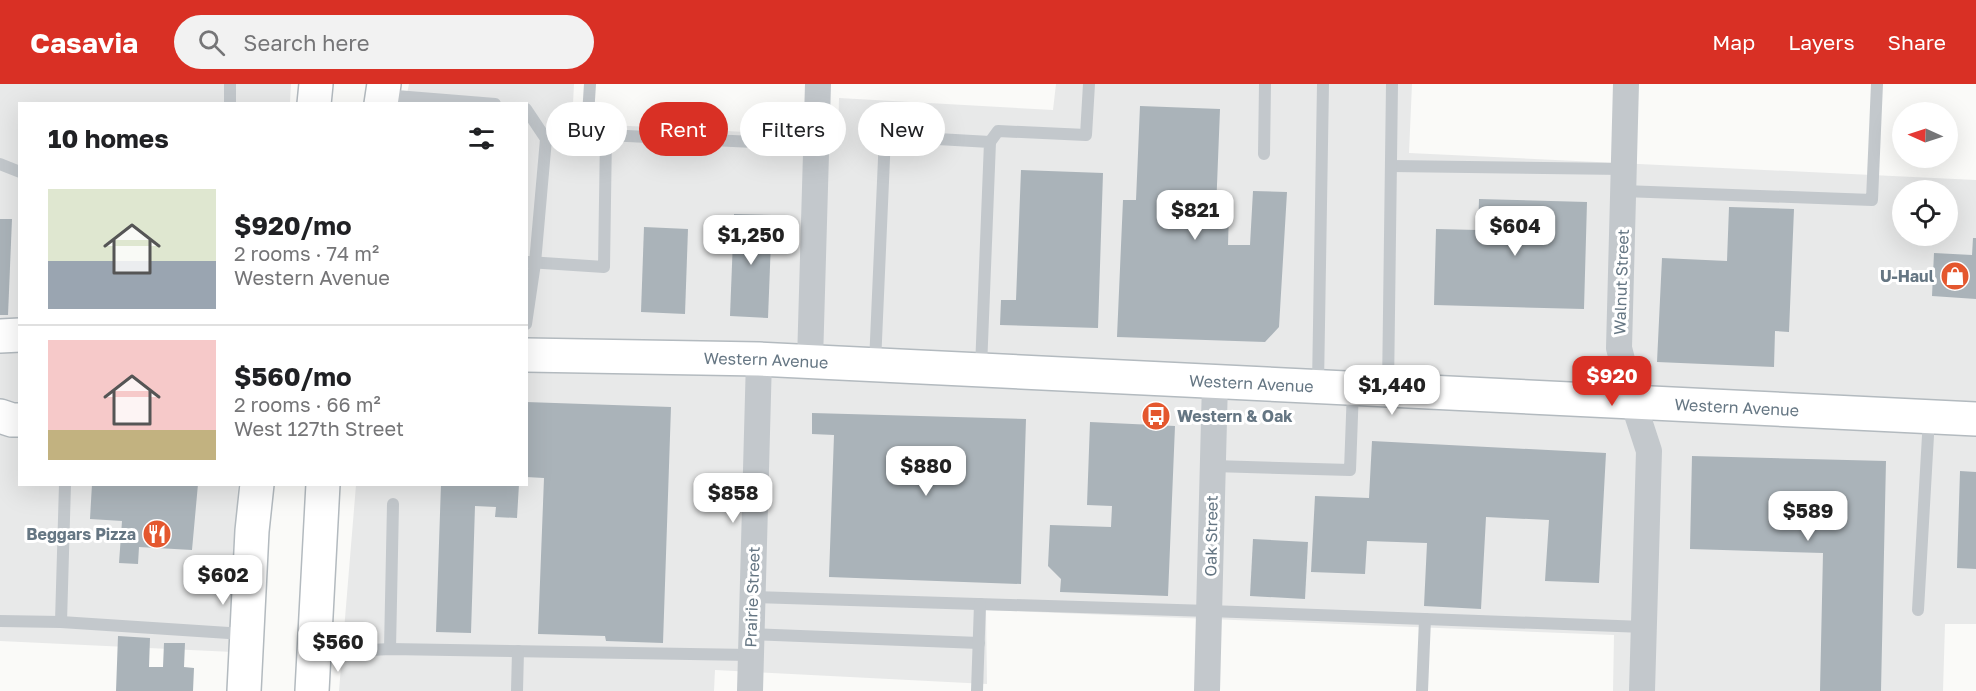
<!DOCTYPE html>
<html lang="en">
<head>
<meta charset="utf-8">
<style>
  body { margin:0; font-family:"Golos Text",sans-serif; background:#f2f2f2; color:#202124; height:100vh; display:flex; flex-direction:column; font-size:22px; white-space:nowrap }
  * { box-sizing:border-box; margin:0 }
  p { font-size:20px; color:#757577 }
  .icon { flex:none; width:33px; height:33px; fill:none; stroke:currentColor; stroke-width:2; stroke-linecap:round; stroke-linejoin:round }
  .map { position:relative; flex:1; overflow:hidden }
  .details { position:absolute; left:18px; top:18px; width:510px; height:384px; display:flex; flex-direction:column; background:#fff; border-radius:0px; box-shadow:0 6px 24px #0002 }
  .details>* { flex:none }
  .banner { position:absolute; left:546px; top:18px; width:570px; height:54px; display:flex; gap:12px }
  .needle { width:39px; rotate:273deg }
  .controls { position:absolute; left:1892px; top:18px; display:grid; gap:12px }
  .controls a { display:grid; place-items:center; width:66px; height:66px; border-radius:50%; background:#fff; box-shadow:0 6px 24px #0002; font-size:30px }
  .price { position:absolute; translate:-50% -51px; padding:0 14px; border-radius:12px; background:#fff; color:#222; font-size:20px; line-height:39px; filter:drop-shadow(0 2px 3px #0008) }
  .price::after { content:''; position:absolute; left:50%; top:36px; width:18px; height:14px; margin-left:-9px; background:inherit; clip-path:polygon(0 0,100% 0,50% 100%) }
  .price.current { background:#d93025; color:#fff }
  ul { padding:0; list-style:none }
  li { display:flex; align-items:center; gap:18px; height:150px; padding:0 30px }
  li+li { border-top:2px solid #e0e0e0 }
  li span { display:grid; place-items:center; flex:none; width:168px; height:120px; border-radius:0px; color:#555 }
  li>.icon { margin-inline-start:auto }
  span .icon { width:72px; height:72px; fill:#fffc; stroke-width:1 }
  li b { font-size:26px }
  h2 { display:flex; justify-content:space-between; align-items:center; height:72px; padding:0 30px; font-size:26px }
  .chip { padding:0 21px; border-radius:27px; background:#fff; box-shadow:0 6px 24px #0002; font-size:21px; line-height:54px }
  .chip.current { background:#d93025; color:#fff }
  header { display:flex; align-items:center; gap:36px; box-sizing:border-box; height:84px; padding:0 30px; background:#d93025; color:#fff }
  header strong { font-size:28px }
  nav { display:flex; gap:33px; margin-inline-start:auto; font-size:21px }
  .search { width:420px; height:54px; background:#f2f2f2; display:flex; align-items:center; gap:15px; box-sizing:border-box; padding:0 21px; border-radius:33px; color:#757577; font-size:22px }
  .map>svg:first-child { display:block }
</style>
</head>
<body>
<header>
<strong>Casavia</strong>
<div class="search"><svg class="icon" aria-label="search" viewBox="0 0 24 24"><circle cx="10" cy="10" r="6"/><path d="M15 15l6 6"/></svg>Search here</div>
<nav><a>Map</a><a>Layers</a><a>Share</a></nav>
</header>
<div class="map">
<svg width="1976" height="607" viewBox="0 0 1976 607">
  <rect width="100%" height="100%" fill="#fafaf8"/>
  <g fill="#e8e9e9" fill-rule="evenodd">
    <path d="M0,0H291L290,19L20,20V400L238,401L233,568L0,557Z"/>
    <path d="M409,0H574L572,39L838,53L839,14L1053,26L1056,0H1412L1409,69L1976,96V540H1945L1943,607H1613L1614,551L986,526L987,600L715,586L714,607H339L356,401L526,400V20L405,19ZM1902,106H1947V152H1902Z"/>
  </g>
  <g fill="#aab3b9">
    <path d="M1140,22L1220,25L1216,126L1229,127L1228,161H1250L1253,107L1287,108L1279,243L1265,258L1117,253L1123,116H1136Z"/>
    <path d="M1021,86L1103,89L1098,244L1000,241L1001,216H1016Z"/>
    <path d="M1479,115L1587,118L1584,225L1434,221L1436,145L1478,146Z"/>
    <path d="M1729,123L1794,125L1789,248L1775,247L1774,283L1657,278L1662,174L1727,177Z"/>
    <path d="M734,130L772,131L768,234L730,232Z"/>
    <path d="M0,135H12L8,231H0Z"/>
    <path d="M644,143L688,145L685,230L641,228Z"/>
    <path d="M1973,154H1976V215L1932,212L1934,169L1972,171Z"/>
    <path d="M526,318L671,323L663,559L606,557L605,552L538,550L544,394L526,393Z"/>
    <path d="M812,329L1026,335L1021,500L829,493L834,351L812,350Z"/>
    <path d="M1090,338L1175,342L1168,512L1060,508L1061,495L1048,482L1050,441L1111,443L1112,422L1087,421Z"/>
    <path d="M1372,357L1606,369L1599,499L1545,497L1549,436L1486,433L1481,525L1424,522L1427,459L1367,457L1365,490L1311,488L1315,412L1369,414Z"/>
    <path d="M1692,372L1886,377L1881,607H1820L1823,469L1690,465Z"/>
    <path d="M1960,387L1976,388V485L1957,484Z"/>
    <path d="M92,400H198L192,466L139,463L138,480L119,479L122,437L90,435Z"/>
    <path d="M441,400H519L517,434L495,433L496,423L475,422L471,549L436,548Z"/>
    <path d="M1253,455L1308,458L1305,515L1250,512Z"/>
    <path d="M118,552L150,554L149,583H163L164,559H185L184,583L194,584L193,607H116Z"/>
  </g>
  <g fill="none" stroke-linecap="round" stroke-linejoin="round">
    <g stroke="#b3babf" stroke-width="36">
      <g id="secondary">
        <path d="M314,20L316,0"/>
        <path d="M381,20L384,0"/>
        <path d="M0,252L20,251"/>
        <path id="s1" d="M526,271L759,275L1976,335"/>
        <path d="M0,332L12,336H20"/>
        <path d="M244,607L252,447L257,400"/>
        <path d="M312,607L323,400"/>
      </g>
    </g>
    <g stroke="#c3c8cc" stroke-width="12">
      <path d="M384,11L495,20"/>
      <path d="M230,20V0"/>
      <path d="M526,25L546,55L535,179L526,240"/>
      <path d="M587,47L590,0"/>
      <path d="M546,55L587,47L606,51L816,61"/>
      <path d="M990,58L998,47L1086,51L1089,0"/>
      <path d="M1264,70L1265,0"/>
      <path d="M0,80L20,88"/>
      <path d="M1391,82L1624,85"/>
      <path d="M1623,107L1872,116L1877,0"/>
      <path d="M528,178L604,183L606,51"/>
      <path d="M875,279L885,52L990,58L981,284"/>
      <path d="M1318,301L1323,0"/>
      <path d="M1388,305L1392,0"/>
      <path d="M1213,382L1350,386L1353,305"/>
      <path d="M752,513L1209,527L1644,543"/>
      <path d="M1918,526L1929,334"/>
      <path d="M0,537L61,538L244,550"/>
      <path d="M61,538L65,400"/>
      <path d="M751,550L979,559"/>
      <path d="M390,565L393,420"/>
      <path d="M314,569L390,565L751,571"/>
      <path d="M517,607L518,567"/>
      <path d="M977,607L980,520"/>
      <path d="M1422,607L1425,535"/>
    </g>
    <g stroke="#c3c8cc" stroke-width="26">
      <path d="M1626,0L1619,264L1633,318L1649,367L1642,607"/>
      <path d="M810,277L818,0"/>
      <path d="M750,607L759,275"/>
      <path d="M1207,607L1215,298"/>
    </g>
    <use href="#secondary" stroke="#fff" stroke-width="33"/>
  </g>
  <defs>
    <g id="shop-disc" transform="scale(1.5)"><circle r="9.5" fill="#e4572e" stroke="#fff"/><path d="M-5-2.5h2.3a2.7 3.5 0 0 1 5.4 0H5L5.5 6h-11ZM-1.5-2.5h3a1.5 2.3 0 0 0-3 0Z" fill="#fff"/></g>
    <g id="bus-disc" transform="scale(1.5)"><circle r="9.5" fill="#e4572e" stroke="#fff"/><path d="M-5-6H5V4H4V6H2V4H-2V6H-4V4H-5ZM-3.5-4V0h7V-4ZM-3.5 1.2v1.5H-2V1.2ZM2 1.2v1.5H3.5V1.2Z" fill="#fff"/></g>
    <g id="restaurant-disc" transform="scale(1.5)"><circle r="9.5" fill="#e4572e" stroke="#fff"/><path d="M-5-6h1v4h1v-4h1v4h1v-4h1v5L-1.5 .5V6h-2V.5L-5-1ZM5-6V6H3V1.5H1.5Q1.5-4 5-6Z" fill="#fff"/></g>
  </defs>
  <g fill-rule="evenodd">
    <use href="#shop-disc" x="1955" y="192"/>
    <use href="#bus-disc" x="1156" y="332"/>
    <use href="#restaurant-disc" x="157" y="450"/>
  </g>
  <g text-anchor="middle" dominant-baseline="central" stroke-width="6" stroke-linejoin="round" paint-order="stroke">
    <g font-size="16" font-weight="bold" fill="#657683" stroke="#fff" text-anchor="end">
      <text x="1934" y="192">U-Haul</text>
      <text x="1177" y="332" text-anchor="start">Western &amp; Oak</text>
      <text x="136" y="450">Beggars Pizza</text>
    </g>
    <g font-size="16" fill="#657683" stroke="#fff">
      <text transform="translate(1621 198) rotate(-88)">Walnut Street</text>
      <text stroke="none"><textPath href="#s1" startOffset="240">Western Avenue</textPath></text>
      <text stroke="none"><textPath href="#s1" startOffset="726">Western Avenue</textPath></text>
      <text stroke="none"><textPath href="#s1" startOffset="1212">Western Avenue</textPath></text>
      <text transform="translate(1211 452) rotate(-89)">Oak Street</text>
      <text transform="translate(752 513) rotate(-88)">Prairie Street</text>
    </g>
  </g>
</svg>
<div class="controls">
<a><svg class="needle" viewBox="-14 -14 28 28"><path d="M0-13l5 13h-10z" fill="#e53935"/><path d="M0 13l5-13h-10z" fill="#757577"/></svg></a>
<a><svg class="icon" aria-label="locate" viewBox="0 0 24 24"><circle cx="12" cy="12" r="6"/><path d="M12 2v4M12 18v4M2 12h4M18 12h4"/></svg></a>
</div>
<b class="price" style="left:1195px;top:157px">$821</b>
<b class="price" style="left:1515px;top:173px">$604</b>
<b class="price" style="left:751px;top:182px">$1,250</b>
<b class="price current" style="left:1612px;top:323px">$920</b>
<b class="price" style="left:1392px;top:332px">$1,440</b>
<b class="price" style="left:926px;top:413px">$880</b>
<b class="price" style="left:733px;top:440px">$858</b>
<b class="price" style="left:1808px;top:458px">$589</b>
<b class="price" style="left:223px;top:522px">$602</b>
<b class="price" style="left:338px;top:589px">$560</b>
<div class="banner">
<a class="chip">Buy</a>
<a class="chip current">Rent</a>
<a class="chip">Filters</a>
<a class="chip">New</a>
</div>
<section class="details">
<h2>10 homes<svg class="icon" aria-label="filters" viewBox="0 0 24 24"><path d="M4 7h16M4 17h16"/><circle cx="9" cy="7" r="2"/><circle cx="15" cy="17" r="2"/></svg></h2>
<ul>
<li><span style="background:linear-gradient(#dfe7d0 60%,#9aa5b1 0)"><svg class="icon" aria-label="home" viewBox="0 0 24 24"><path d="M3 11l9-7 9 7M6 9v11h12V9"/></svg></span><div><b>$920/mo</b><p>2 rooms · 74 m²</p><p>Western Avenue</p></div></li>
<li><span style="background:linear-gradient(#f6c9c9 75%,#c2b280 0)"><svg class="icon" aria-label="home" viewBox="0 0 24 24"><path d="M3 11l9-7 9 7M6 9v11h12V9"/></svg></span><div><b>$560/mo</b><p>2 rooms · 66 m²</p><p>West 127th Street</p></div></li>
</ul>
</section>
</div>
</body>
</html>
